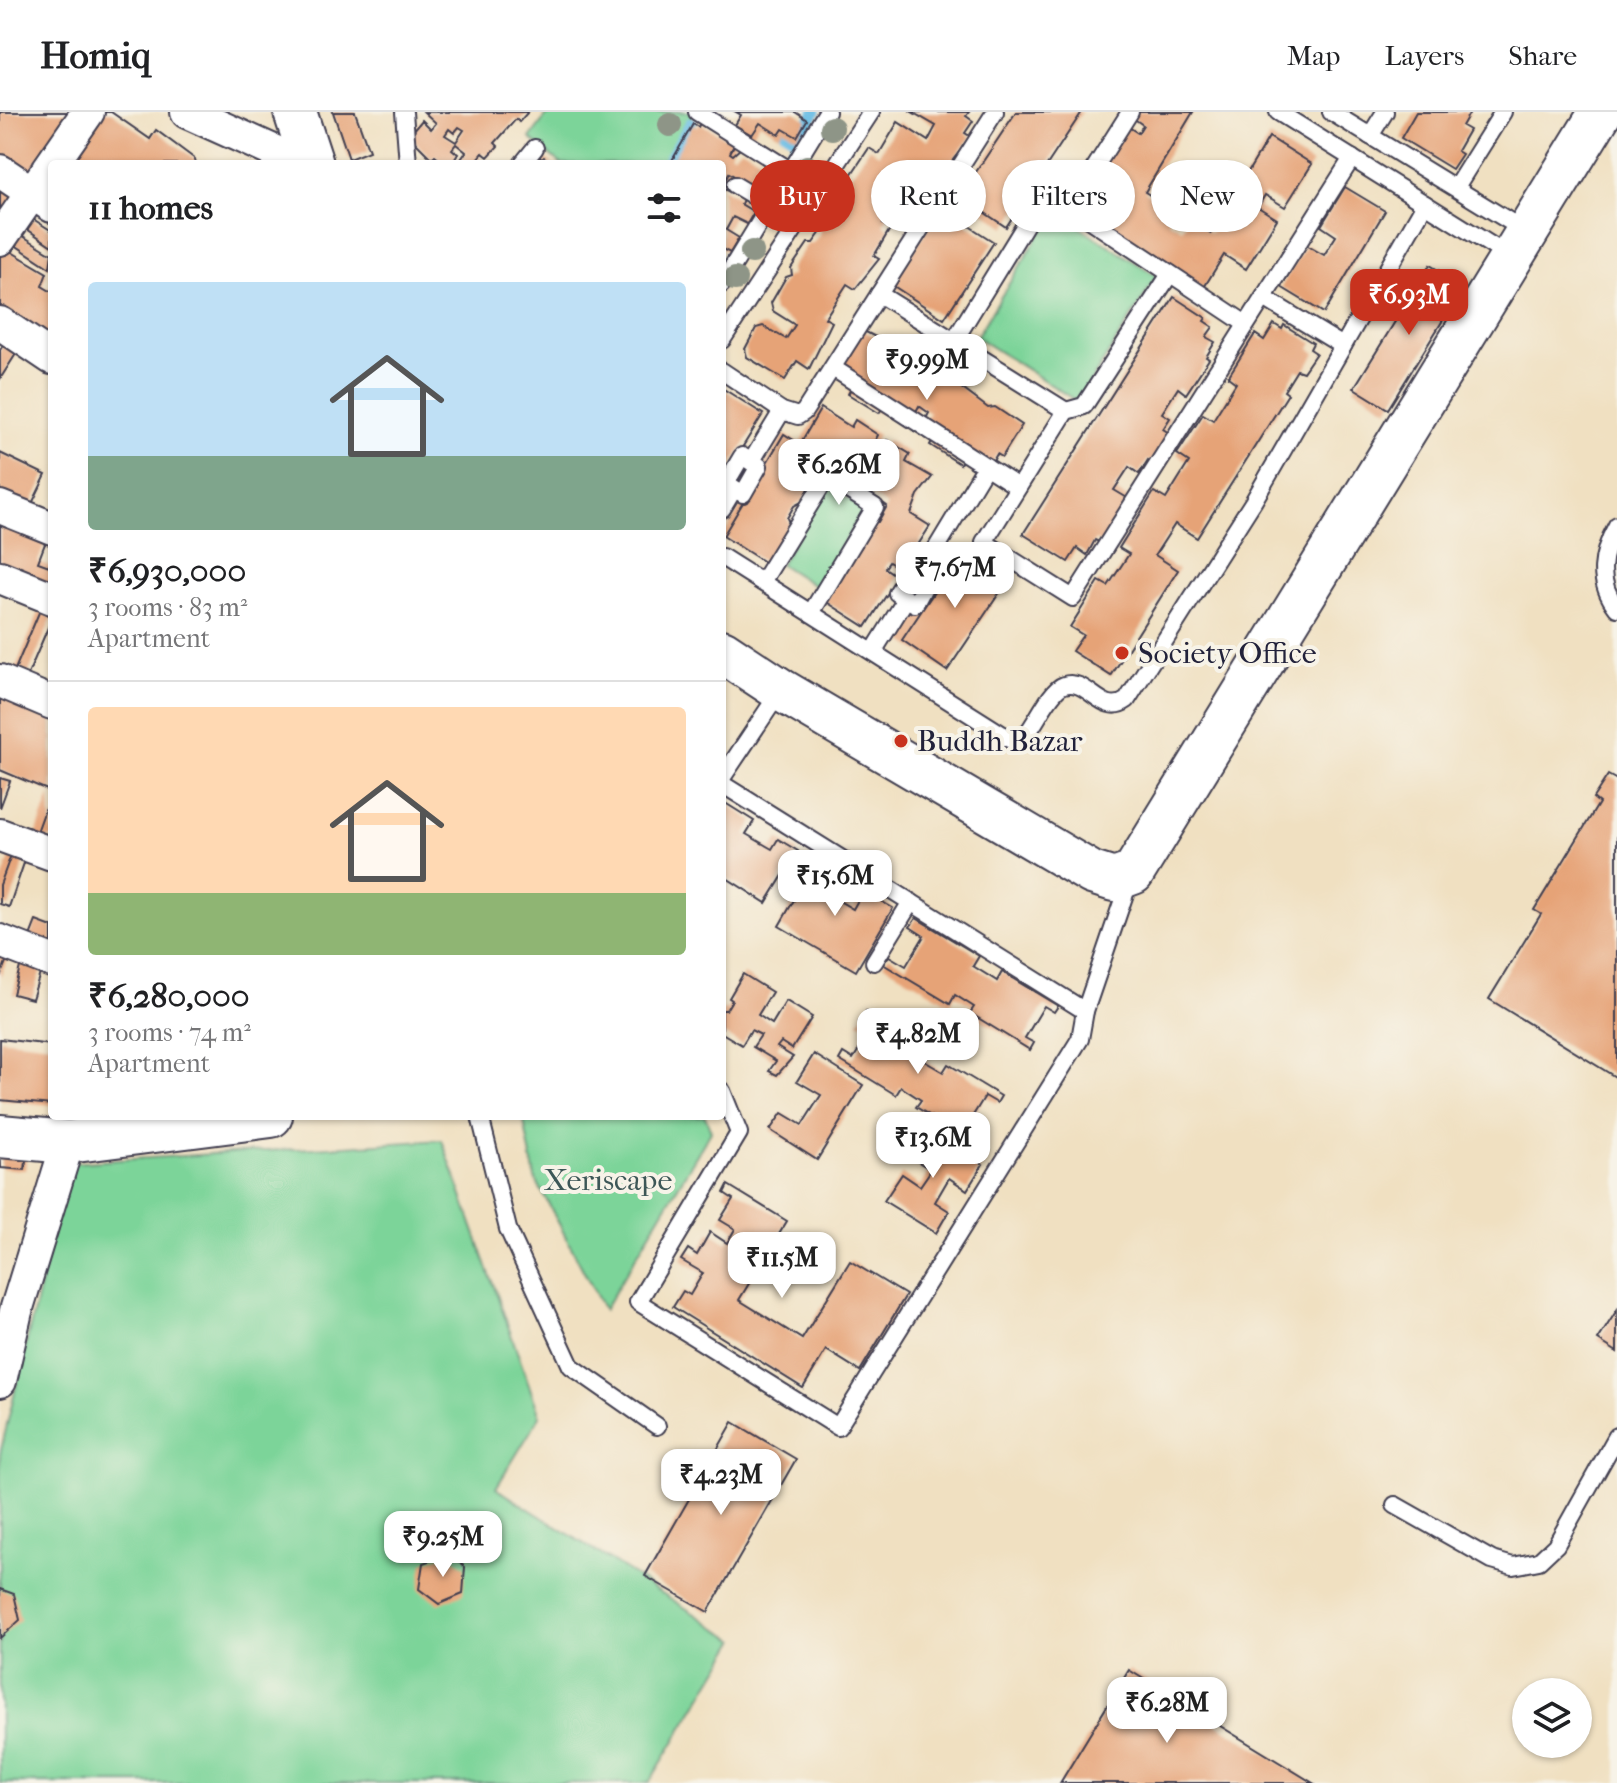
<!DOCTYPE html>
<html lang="en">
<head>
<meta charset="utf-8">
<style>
  body { margin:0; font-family:"IM FELL French Canon",serif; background:#f2f2f2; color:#202124; height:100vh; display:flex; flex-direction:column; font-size:30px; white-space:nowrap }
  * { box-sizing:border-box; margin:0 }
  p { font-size:26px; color:#757577 }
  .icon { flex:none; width:44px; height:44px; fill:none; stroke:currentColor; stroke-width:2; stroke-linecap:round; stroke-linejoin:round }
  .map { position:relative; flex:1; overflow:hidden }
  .sheet { position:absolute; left:48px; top:48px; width:678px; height:960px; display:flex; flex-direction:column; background:#fff; border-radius:8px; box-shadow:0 2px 6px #0004 }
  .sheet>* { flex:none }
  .banner { position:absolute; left:750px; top:48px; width:746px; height:72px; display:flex; gap:16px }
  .fabs { position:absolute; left:1512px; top:1566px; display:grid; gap:16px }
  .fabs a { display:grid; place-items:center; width:80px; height:80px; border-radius:50%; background:#fff; box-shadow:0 2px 6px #0004; font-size:40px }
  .price { position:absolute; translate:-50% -68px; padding:0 18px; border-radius:16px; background:#fff; color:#222; font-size:26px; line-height:52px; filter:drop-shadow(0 2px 4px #0008) }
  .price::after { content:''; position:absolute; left:50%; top:48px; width:24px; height:18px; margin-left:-12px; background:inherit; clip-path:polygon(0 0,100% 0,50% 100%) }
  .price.current { background:#c8321e; color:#fff }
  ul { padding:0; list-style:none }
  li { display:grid; align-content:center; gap:16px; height:424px; padding:0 40px }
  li+li { border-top:2px solid #e0e0e0 }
  li span { display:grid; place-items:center; height:248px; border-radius:8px; color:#555 }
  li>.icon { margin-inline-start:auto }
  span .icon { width:144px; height:144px; fill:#fffc; stroke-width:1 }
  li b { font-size:34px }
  h2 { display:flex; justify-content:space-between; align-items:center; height:96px; padding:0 40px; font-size:34px }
  .pill { padding:0 28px; border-radius:36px; background:#fff; box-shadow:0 2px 6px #0004; font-size:28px; line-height:72px }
  .pill.current { background:#c8321e; color:#fff }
  header { display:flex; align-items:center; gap:48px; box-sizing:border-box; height:112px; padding:0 40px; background:#fff; border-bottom:2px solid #e0e0e0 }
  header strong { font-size:38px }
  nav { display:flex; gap:44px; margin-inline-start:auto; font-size:28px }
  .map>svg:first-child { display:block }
</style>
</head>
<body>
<header>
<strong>Homiq</strong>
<nav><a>Map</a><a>Layers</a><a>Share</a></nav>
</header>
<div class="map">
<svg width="1617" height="1671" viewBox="0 0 1617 1671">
  <rect width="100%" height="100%" fill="#f7f3e8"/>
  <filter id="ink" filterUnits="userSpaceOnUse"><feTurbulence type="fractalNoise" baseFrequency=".0125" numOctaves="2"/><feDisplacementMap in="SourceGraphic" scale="16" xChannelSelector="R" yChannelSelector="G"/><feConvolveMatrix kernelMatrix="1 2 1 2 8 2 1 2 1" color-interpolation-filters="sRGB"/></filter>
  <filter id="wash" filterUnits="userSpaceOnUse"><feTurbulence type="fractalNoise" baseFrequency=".006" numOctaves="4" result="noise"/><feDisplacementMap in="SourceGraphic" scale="32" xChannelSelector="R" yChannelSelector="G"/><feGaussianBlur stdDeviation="1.8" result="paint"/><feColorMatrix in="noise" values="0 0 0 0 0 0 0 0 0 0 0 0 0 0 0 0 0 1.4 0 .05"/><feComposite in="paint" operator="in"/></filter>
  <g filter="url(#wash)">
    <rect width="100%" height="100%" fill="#f0e0c1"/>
    <g fill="#7cd499" stroke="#4f7b6a" stroke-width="2">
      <path d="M549,0H694L663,52H561L530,26Z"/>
      <path d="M1054,99L1157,164L1078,290L976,225Z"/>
      <path d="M828,374L865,397L816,475L780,452Z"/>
      <path d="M523,1004H705L711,1019L604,1198L535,1066Z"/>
      <path d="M442,1028L540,1304L496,1376L736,1528L649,1671H0V1342L69,1051Z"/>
    </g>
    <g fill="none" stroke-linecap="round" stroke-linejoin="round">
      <g stroke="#69bde5" stroke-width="11">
        <path d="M784,19L798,28"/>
        <path d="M666,52L691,10"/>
        <path d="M722,156L815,0"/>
      </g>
    </g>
    <g id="blocks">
      <g fill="#e6a377" fill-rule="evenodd">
        <path d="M0,0H81L33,69L0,45Z"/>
        <path d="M94,0H111L150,27L156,18L195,47L196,52H59Z"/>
        <path d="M333,0H355L369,39L349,47Z"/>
        <path d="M424,0H528L519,10L516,7L495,31L498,34L488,45L483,41L479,46L485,52H439L441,49L435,44L432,47L409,24L422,8L431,17L436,11ZM459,15L464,18L456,30L445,23L449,17L454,21ZM456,32L466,40L459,50L455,47L458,42L452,37Z"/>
        <path d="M736,0H795L807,8L797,25L783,17L779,23L760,11L752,23L735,13L741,3Z"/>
        <path d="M912,0H969L966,4L973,9L965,21L971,25L944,59L935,53L927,66L916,60L911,67L923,75L916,86L912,83L903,97L896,93L883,112L890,117L874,144L879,147L855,177L847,172L825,206L832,210L809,257L797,249L785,268L747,245L745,237L756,216L763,214L786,227L795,213L773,199L771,191L786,165L792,163L791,156L808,131H813L821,120L820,112L836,84L846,80L843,75L869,36L879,42L898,10L928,29L936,14Z"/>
        <path d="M1016,0H1082L1006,115L960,84Z"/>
        <path d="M1136,0H1193L1145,80L1174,98L1168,109L1182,117L1188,107L1211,121L1269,25L1312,52L1285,95L1265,83L1258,95L1277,107L1246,157L1224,143L1203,177L1096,108L1115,78L1095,65L1127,14L1138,21L1143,13L1133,6Z"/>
        <path d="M1416,0H1470L1462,14L1469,18L1457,39L1462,42L1452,57L1401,26Z"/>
        <path d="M700,11L735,31L730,41L733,43L741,36L766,50L762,58L774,65L767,77L753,69L751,74L729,61L722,74V52H670L693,12L698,15Z"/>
        <path d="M537,43L542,47L544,45L553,52H529Z"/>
        <path d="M0,69L18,87L0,114Z"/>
        <path d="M1345,75L1385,99L1324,201L1281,175L1306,133L1324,143L1336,124L1321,114Z"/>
        <path d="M722,76L743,87L741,92L754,100L747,112L733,105L726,118L739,126L730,141L722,137Z"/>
        <path d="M941,96L994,130L944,207L892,173Z"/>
        <path d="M25,102L52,119V134L18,111Z"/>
        <path d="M13,118L52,142L50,156L6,127Z"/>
        <path d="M5,136L47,161L42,174L52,180V241L0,205V142Z"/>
        <path d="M1430,153L1464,174L1388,297L1354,276Z"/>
        <path d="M1174,185L1206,206L1204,209L1213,215L1206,225L1215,230L1206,245L1209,247L1186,282L1178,276L1162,301L1170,306L1163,317L1169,321L1151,350L1148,348L1139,362L1129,355L1114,378L1129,387L1101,431L1095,428L1087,443L1077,436L1068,450L1023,422Z"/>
        <path d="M1274,212L1282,217L1284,213L1313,231L1310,237L1316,241L1303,260L1297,258L1284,279L1288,282L1197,426L1175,412L1155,443L1178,458L1111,564L1072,539L1083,523L1070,515L1099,469L1108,474L1129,442L1119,436L1154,380L1166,387L1189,350L1177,342L1203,302L1213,308L1236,271L1228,265L1255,222L1264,228Z"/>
        <path d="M862,218L891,233L893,239L908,248L911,246L941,265L948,266L988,296L995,295L1022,313L1002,345L997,342L990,354L962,348L960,352L930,333L936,322L922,314L929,301L919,294L913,305L901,298L896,306L882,297L879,301L848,282L854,271L836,260Z"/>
        <path d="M8,225L21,234L0,267V238Z"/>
        <path d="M722,276L763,302L722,368Z"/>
        <path d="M821,296L851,315L855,308L878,323L869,340L876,345L887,328L910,342L906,350L932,365L918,383L911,402L930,414L902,458L889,450L885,456L898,465L866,515L825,489L847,451L862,434L861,429L873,410H878L887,394L862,375L821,353L803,389L794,394L787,406L790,413L764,450L723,424L784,322L800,332Z"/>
        <path d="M0,341L46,363L29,398L0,384Z"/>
        <path d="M0,401L49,421L38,450L52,455V476L0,455Z"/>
        <path d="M963,437L1008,468L947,559L902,528Z"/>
        <path d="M40,498L52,506L24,572L11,567Z"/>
        <path d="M0,577L52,598V680L0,658Z"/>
        <path d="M1608,663L1617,668V966L1489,887L1541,802L1534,798L1599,691L1593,686Z"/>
        <path d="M0,666L10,669L0,696Z"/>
        <path d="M50,684L52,725L33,731Z"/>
        <path d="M722,689L754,709L746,722L772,737L778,727L798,739L766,791L722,763Z"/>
        <path d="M11,743L25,748L9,795L0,792V773Z"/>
        <path d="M816,750L845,768L834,786L853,797L863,779L893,796L856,859L779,814Z"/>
        <path d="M916,806L979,844L973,854L997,869L1002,860L1058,894L1054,900L1044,894L1025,926L1034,931L1030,938L970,901L974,895L955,883L950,892L883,852L889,844L906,854L924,824L910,815Z"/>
        <path d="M36,809L52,815V841L27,832Z"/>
        <path d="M0,839L9,842L0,865Z"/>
        <path d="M22,847L42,855L32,887L13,882Z"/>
        <path d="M743,862L772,880L758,903L772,912L786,889L812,905L792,937L781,930L777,935L793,945L777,963L769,959L776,949L753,935L761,923L751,918L742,933L722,921V898H726L732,888L729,886Z"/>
        <path d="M866,899L926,935L919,946L943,960L948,952L1001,984L997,991L985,984L964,1018L978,1026L975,1031L916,995L921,988L901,975L896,983L839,948L843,941L853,947L872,917L859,910Z"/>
        <path d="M0,927L52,933V993L0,988Z"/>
        <path d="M814,942L863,973L817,1048L770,1018L782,1001L802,1013L821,983L797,969Z"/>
        <path d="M926,1017L983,1052L967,1078L949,1066L935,1090L949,1099L936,1121L884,1089L902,1062L920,1074L931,1058L909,1044Z"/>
        <path d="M0,1030L28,1032L25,1058L1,1056Z"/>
        <path d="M728,1073L787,1109L739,1188L802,1227L850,1149L906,1183L860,1259L826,1238L803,1276L673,1195L683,1179L690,1183L703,1161L681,1148L688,1137L697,1143L710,1120L727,1131L735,1117L720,1108L733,1087L724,1081Z"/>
        <path d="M1617,1198V1240L1598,1228Z"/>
        <path d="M733,1310L796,1347L708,1500L645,1464Z"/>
        <path d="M448,1442L465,1455L463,1482L439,1492L419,1477L423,1451Z"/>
        <path d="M0,1477L14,1482L20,1508L0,1526Z"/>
        <path d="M1129,1558L1313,1671H1060Z"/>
      </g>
    </g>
  </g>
  <g filter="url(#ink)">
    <use href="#blocks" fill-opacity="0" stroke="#413e4f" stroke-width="2"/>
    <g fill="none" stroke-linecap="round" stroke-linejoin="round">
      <g stroke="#413e4f" stroke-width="20">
        <g id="service">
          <path d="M404,0L408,52"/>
          <path d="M697,0L791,59"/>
          <path d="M1278,0L1510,145"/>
          <path d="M1331,0L1527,120"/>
          <path d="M1370,24L1385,0"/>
          <path d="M522,52L535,36"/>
          <path d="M735,73L770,94"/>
          <path d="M1456,75L1503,0"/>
          <path d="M1070,95L1130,0"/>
          <path d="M1170,162L1084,294L1066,299L984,430L1073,486L1352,46"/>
          <path d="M722,172L827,0"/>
          <path d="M879,182L1066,299"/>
          <path d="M1264,186L1343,234"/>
          <path d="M722,228L871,0"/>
          <path d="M954,229L1046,79L1246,212"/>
          <path d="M833,256L1018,375"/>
          <path d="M722,259L782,299L798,304L804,300L995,0"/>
          <path d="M742,344L759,354L743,382L726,371Z"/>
          <path d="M751,350L782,299"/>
          <path d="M722,397L734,377"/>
          <path d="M1617,413C1601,442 1596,469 1617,496"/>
          <path d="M722,445L1011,628L1021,629C1034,617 1049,578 1064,573C1088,565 1102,606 1127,588L1253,390L1425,92"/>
          <path d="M914,454L930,464L915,492L897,481Z"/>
          <path d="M922,460L986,354"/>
          <path d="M762,470L827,365L875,395L811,501"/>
          <path d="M873,540L906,487"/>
          <path d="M722,666L781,578"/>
          <path d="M722,672L1085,899"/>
          <path d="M874,850L911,790"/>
          <path d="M722,979L739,1021L638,1190L838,1315L1080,927L1085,899L1130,767"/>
          <path d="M480,1004L508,1117L571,1254L657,1314"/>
          <path d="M1395,1393L1492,1448L1513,1454L1539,1449L1556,1433L1617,1324"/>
        </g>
      </g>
      <g stroke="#413e4f" stroke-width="36">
        <g id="minor">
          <path d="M187,0L302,52"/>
          <path d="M0,59L52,94"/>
          <path d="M0,127L88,0"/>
          <path d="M0,211L52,246"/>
          <path d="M0,395L52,416"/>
          <path d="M0,465L52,486"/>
          <path d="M0,569L52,591"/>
          <path d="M0,723L52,742"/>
          <path d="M0,829L52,849"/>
          <path d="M0,1269L16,1199L68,1030"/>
        </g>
      </g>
      <g stroke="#413e4f" stroke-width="46">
        <g id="tertiary">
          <path d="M295,0L312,52"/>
          <path d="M722,539L781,578L1092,761L1114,768L1133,761L1601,0"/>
          <path d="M0,1024L68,1030L271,1004"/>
        </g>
      </g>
      <use href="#service" stroke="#fff" stroke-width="16"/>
      <use href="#minor" stroke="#fff" stroke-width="32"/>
      <use href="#tertiary" stroke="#fff" stroke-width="42"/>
    </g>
    <g fill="#8e9587">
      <circle cx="670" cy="13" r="12"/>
      <circle cx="832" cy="16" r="12"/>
      <circle cx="807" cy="55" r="12"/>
      <circle cx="752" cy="140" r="12"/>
      <circle cx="735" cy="167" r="12"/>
    </g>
  </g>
  <g fill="#c8321e" stroke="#f7f3e8" stroke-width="3">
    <circle cx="1122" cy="541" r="8"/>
    <circle cx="901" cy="629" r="8"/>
  </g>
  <g text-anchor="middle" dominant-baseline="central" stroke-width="8" stroke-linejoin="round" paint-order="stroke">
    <g font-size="30" fill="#22223b" stroke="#f7f3e8" text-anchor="start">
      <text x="1138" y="541">Society Office</text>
      <text x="917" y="629">Buddh Bazar</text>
    </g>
    <g font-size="30" fill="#3d5757" stroke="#f7f3e8">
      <text x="608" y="1068">Xeriscape</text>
    </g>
  </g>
</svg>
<div class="fabs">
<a><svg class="icon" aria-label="layers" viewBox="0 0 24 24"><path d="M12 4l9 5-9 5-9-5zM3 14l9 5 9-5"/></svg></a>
</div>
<b class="price current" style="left:1409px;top:225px">₹6.93M</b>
<b class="price" style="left:927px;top:290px">₹9.99M</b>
<b class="price" style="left:839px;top:395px">₹6.26M</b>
<b class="price" style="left:955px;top:498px">₹7.67M</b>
<b class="price" style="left:835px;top:806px">₹15.6M</b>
<b class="price" style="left:918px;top:964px">₹4.82M</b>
<b class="price" style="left:933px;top:1068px">₹13.6M</b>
<b class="price" style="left:782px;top:1188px">₹11.5M</b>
<b class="price" style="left:721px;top:1405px">₹4.23M</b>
<b class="price" style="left:443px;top:1467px">₹9.25M</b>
<b class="price" style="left:1167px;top:1633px">₹6.28M</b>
<div class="banner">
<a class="pill current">Buy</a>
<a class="pill">Rent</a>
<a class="pill">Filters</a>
<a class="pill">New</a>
</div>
<section class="sheet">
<h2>11 homes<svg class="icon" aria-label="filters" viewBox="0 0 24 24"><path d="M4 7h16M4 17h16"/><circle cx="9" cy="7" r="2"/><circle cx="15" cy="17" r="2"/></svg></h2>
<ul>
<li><span style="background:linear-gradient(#bfe0f5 70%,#7fa58c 0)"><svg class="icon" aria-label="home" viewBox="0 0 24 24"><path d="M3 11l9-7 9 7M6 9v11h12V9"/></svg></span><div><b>₹6,930,000</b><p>3 rooms · 83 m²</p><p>Apartment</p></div></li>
<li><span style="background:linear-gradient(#ffd9b3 75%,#8fb573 0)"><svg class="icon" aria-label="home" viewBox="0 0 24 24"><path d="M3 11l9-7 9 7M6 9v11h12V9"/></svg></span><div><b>₹6,280,000</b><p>3 rooms · 74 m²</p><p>Apartment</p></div></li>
</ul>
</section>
</div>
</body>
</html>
